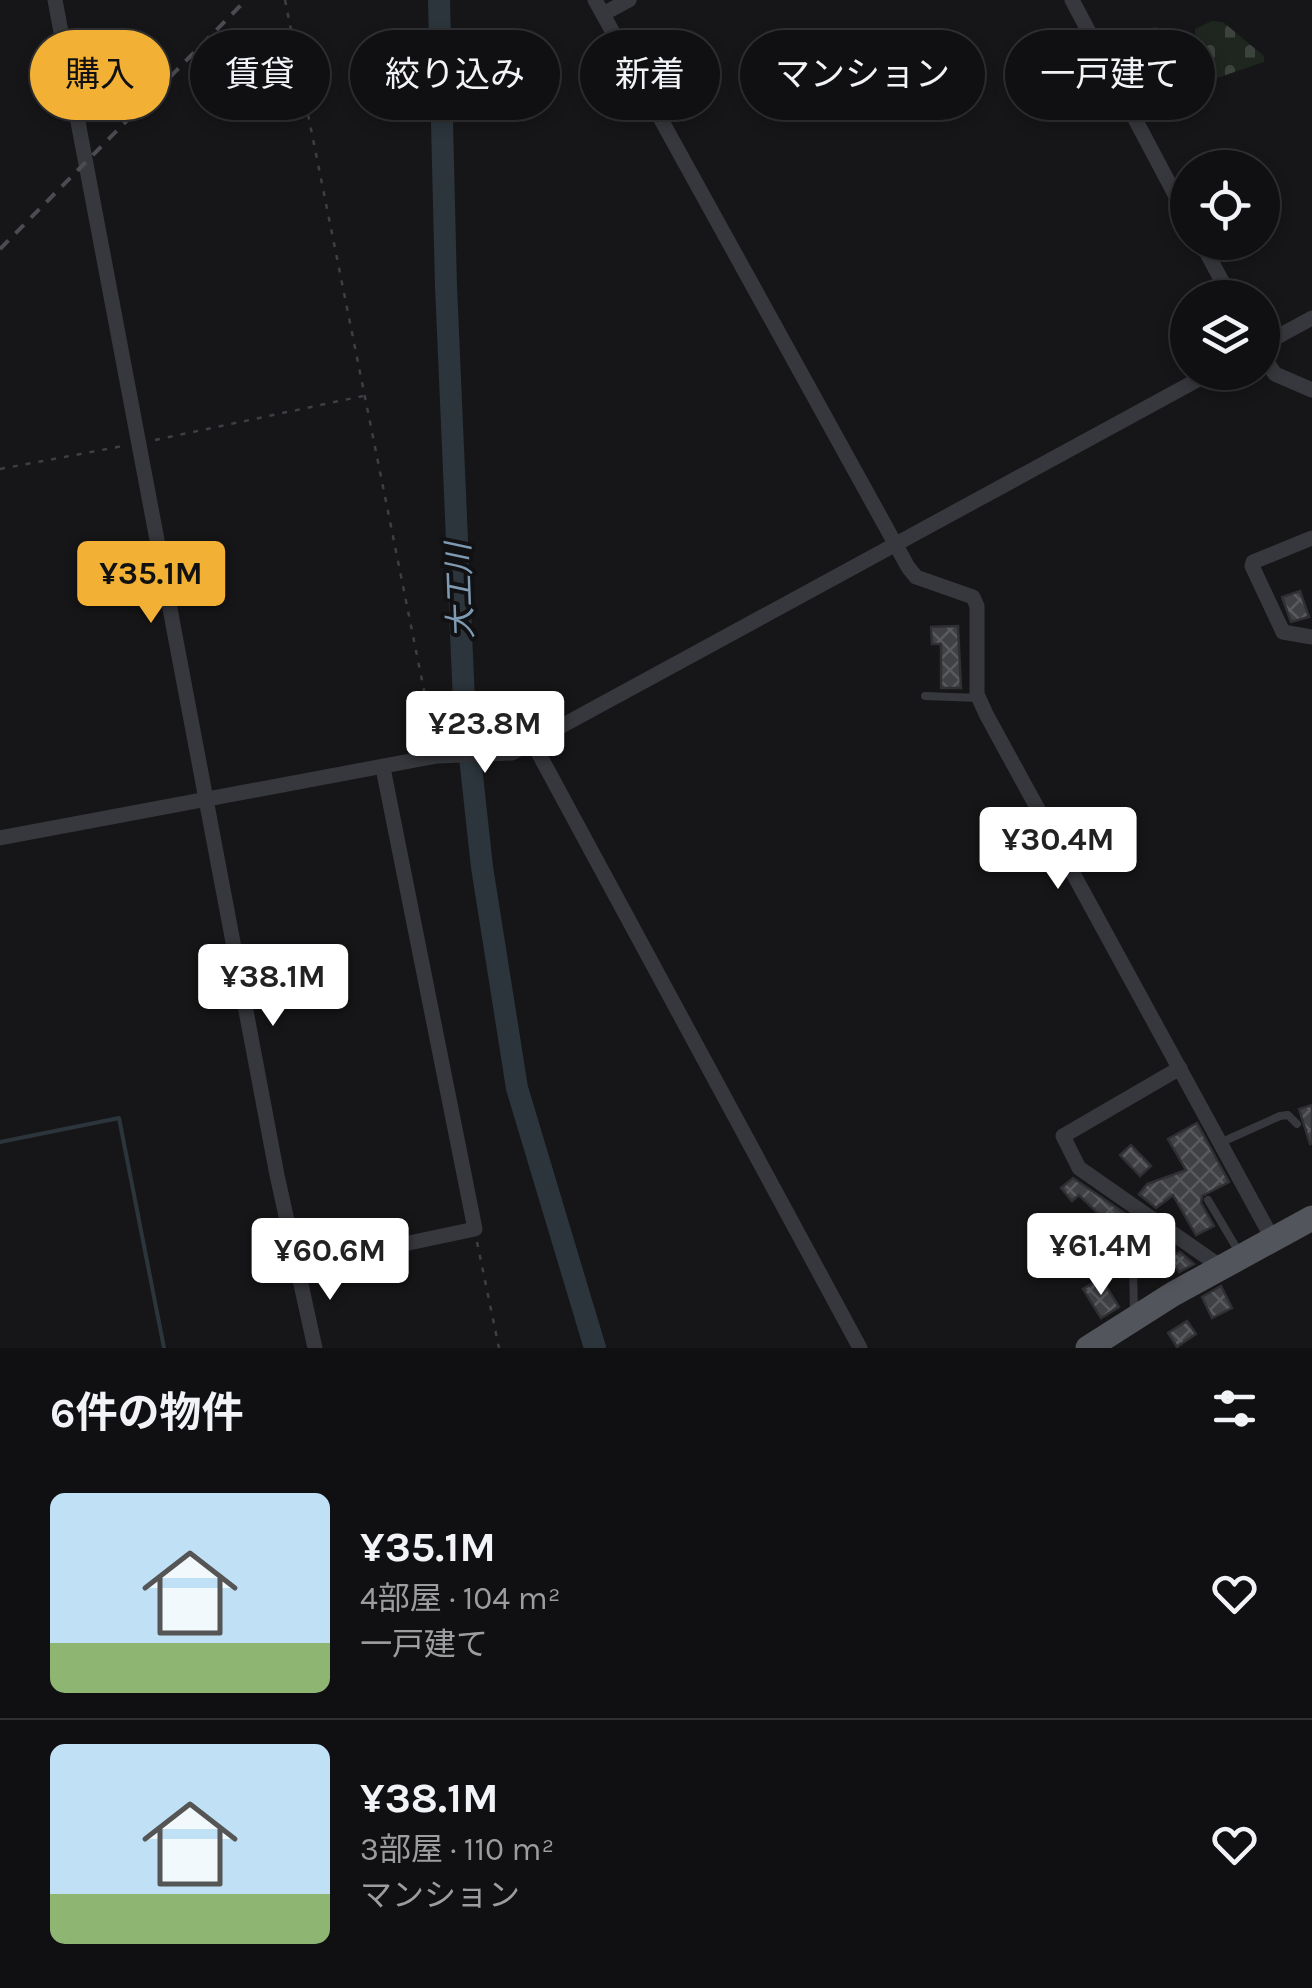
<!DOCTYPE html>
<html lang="ja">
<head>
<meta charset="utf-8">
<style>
  body { margin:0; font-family:Karla,"Noto Sans JP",sans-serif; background:#19191b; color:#f1f3f6; height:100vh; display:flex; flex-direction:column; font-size:38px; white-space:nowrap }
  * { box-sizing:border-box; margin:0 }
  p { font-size:32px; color:#9c9d9f }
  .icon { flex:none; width:55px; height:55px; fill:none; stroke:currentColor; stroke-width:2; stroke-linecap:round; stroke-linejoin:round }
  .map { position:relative; height:1348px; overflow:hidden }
  .drawer { display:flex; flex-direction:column; background:#101012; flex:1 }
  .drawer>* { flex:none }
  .top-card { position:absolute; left:30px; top:30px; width:1252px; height:90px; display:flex; gap:20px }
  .buttons { position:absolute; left:1170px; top:150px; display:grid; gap:20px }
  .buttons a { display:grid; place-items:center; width:110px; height:110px; border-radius:50%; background:#101012; box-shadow:0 5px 15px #0003,0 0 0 2px #303032; font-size:50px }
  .price { position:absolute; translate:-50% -85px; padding:0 22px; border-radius:10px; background:#fff; color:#222; font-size:32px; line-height:65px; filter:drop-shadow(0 2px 5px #0008) }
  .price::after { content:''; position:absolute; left:50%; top:60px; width:30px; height:22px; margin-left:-15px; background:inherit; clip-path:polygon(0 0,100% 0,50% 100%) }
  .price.active { background:#f2b134; color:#111 }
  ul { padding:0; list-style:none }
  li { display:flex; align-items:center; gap:30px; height:250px; padding:0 50px }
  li+li { border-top:2px solid #303032 }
  li span { display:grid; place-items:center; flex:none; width:280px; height:200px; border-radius:15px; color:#555 }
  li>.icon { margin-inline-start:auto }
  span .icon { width:120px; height:120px; fill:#fffc; stroke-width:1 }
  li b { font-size:42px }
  h2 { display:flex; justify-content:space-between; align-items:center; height:120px; padding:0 50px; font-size:42px }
  .pill { padding:0 35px; border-radius:45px; background:#101012; box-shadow:0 5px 15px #0003,0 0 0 2px #303032; font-size:35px; line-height:90px }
  .pill.active { background:#f2b134; color:#111 }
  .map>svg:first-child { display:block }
</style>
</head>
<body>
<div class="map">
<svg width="1312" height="1348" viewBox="0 0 1312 1348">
  <defs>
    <pattern id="forest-crowns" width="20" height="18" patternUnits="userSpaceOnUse" patternTransform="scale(2.5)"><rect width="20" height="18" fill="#1e261f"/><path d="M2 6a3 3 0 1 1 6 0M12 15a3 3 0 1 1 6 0" fill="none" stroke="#3c433d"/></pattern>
    <pattern id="cemetery-stones" width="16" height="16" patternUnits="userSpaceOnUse" patternTransform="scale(2.5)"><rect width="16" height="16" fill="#1e261f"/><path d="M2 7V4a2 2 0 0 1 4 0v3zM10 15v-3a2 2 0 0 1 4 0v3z" fill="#3c433d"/></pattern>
    <pattern id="building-cross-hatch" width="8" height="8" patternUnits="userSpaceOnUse" patternTransform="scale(2.5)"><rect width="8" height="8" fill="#404145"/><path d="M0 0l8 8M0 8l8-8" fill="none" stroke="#595a5e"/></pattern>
  </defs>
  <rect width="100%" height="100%" fill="#161618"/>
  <path fill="url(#forest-crowns)" d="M1156,27C1183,42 1202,56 1199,89C1178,96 1161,92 1140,97L1113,50L1129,32Z"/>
  <path fill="url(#cemetery-stones)" d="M1212,21L1223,22L1264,56V62L1214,79L1195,35V29Z"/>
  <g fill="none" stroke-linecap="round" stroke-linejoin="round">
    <path stroke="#2c353c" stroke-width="4" d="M0,1142L119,1118L164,1348"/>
    <path stroke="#2c353c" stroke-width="22" d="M439,0L446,286L464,702L482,867L517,1088L595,1348"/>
  </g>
  <g fill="url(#building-cross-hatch)" stroke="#303034" stroke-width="2.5">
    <path d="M1300,591L1309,617L1291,622L1282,597Z"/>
    <path d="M958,626L961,688H941V644H932L931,627Z"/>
    <path d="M1312,1105V1143L1310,1144L1299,1109Z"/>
    <path d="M1197,1123L1229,1182L1202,1196L1201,1203L1214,1226L1196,1235L1173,1195L1156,1208L1139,1194L1147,1184L1186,1170L1168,1139Z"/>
    <path d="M1131,1145L1151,1166L1140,1176L1120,1155Z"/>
    <path d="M1073,1178L1130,1217L1143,1233L1147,1229L1157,1236L1171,1254L1156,1266L1111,1216L1106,1221L1079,1195L1072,1201L1061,1188Z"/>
    <path d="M1180,1252L1194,1264L1179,1272L1170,1257Z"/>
    <path d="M1101,1278L1119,1307L1101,1318L1083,1289Z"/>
    <path d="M1221,1286L1232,1308L1212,1318L1202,1297Z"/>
    <path d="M1187,1321L1196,1334L1177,1347L1168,1333Z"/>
  </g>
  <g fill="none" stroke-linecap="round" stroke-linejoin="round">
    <g stroke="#3d3f44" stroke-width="2.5" stroke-dasharray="5 8" stroke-linecap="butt">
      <path d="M285,0L434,740"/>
      <path d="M155,440L363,396"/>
      <path d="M0,469L123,446"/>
      <path d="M477,1242L499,1348"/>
    </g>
    <g stroke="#37383d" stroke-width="8">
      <path d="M925,696L979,698"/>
      <path d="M1222,1142L1280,1116L1288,1115L1297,1124"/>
      <path d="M1208,1200L1239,1252"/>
      <path d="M1133,1265L1134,1313"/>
    </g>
    <g stroke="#37383d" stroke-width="15">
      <path d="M55,0L277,1175L315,1348"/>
      <path d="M595,0L908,567L916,577L973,597L977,606V694L986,714L1272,1238"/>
      <path d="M1072,0L1188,219"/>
      <path d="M603,14L629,0"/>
      <path d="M1201,242L1231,298"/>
      <path d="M1262,345L1312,318"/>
      <path d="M1262,355L1275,374L1312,390"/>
      <path d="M1312,538L1253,562L1252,566L1283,632L1312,637"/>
      <path d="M533,743L860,1348"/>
      <path d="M0,838L437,756L512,753L1212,372"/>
      <path d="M1180,1068L1063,1136L1079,1168L1221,1267"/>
      <path d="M300,1266L475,1229L383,768"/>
    </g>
    <path stroke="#53555c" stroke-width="25" d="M1088,1348L1173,1294L1312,1218"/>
    <path stroke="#4a4c52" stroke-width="4" stroke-dasharray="12 10" stroke-linecap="butt" d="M0,249L246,0"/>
  </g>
  <g text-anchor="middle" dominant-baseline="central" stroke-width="8" stroke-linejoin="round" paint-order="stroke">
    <g font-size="32" font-style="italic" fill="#7f9bb3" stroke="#111113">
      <text transform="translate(460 591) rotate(-92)">大工川</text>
    </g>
  </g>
</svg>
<div class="buttons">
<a><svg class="icon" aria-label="locate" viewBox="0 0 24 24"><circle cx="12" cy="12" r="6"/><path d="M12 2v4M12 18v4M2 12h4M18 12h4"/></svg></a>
<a><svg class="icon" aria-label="layers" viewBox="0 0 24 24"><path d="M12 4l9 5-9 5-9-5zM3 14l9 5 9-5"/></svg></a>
</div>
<b class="price active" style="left:151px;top:626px">¥35.1M</b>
<b class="price" style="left:485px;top:776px">¥23.8M</b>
<b class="price" style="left:1058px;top:892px">¥30.4M</b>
<b class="price" style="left:273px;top:1029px">¥38.1M</b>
<b class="price" style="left:1101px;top:1298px">¥61.4M</b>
<b class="price" style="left:330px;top:1303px">¥60.6M</b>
<div class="top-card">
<a class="pill active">購入</a>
<a class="pill">賃貸</a>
<a class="pill">絞り込み</a>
<a class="pill">新着</a>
<a class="pill">マンション</a>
<a class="pill">一戸建て</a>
</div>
</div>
<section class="drawer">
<h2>6件の物件<svg class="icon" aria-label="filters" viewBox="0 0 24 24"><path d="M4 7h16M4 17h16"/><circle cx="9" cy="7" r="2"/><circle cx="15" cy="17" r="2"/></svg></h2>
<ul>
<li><span style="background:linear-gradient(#bfe0f5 75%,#8fb573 0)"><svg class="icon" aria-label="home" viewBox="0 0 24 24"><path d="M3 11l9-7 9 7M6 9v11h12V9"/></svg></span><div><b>¥35.1M</b><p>4部屋 · 104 m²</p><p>一戸建て</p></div><svg class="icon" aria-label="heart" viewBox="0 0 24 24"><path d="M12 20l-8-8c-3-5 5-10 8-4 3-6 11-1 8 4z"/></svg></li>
<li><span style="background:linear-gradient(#bfe0f5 75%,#8fb573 0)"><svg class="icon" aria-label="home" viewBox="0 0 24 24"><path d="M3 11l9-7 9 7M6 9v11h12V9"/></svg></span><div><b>¥38.1M</b><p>3部屋 · 110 m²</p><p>マンション</p></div><svg class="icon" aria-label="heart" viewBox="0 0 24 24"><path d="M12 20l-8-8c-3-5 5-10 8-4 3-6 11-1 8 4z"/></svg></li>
</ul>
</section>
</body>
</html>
